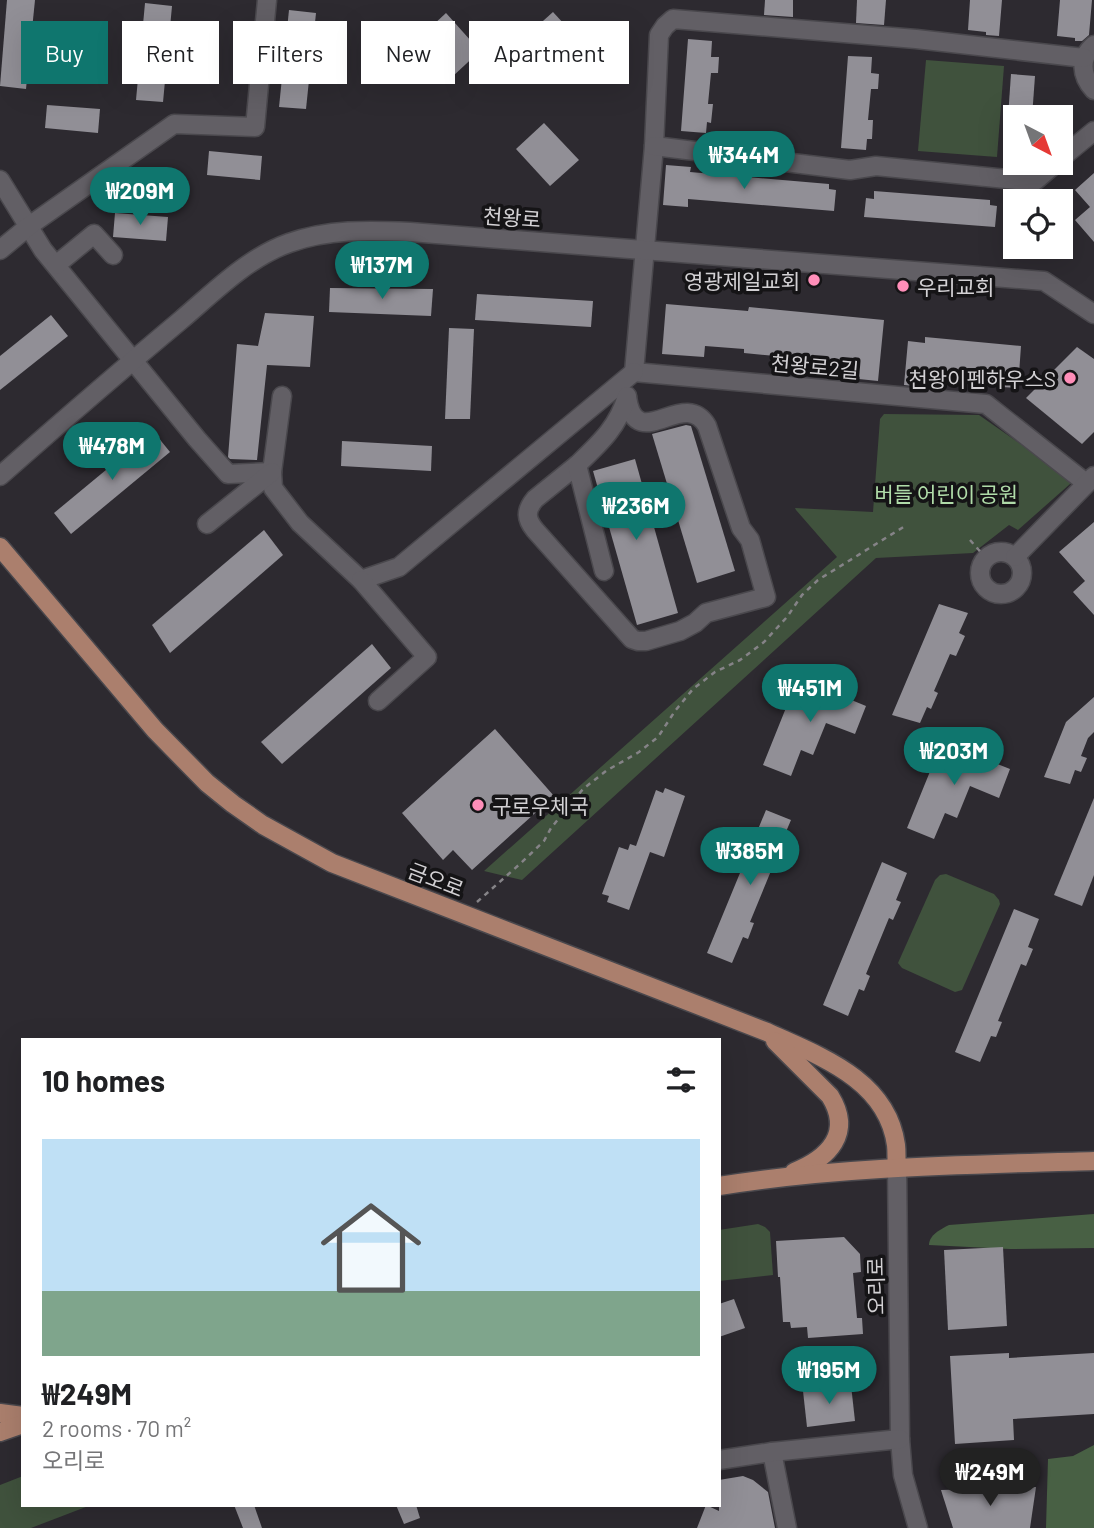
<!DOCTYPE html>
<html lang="en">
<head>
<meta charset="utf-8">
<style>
  body { margin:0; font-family:Barlow,"Noto Sans KR",sans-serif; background:#f2f2f2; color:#202124; height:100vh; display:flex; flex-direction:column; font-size:26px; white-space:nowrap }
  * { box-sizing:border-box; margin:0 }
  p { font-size:23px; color:#757577 }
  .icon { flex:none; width:38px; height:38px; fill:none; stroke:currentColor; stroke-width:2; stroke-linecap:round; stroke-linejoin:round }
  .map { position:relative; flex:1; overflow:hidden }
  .sheet { position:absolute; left:21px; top:1038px; width:700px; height:469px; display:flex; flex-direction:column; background:#fff; border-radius:0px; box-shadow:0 7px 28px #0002 }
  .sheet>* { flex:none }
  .hud { position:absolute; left:21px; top:21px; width:700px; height:63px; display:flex; gap:14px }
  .needle { width:46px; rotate:139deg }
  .controls { position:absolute; left:1003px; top:105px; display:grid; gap:14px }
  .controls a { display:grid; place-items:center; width:70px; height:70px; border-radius:0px; background:#fff; box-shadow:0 7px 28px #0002; font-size:35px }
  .price { position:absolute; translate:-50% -60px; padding:0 16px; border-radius:24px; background:#0f766e; color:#fff; font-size:23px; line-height:46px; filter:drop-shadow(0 2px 4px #0008) }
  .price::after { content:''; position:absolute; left:50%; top:42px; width:21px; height:16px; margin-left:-10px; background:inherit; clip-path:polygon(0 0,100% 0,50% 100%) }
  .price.on { background:#222; color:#fff }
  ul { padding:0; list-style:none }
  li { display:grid; align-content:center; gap:14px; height:371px; padding:0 21px }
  li span { display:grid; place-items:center; height:217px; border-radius:0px; color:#555 }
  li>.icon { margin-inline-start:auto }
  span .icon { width:126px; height:126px; fill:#fffc; stroke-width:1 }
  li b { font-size:30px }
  h2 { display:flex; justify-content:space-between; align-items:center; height:84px; padding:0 21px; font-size:30px }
  .pill { padding:0 24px; border-radius:0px; background:#fff; box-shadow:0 7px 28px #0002; font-size:24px; line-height:63px }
  .pill.on { background:#0f766e; color:#fff }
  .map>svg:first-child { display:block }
</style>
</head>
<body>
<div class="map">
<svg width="1094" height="1528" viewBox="0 0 1094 1528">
  <rect width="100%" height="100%" fill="#2d2a30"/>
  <g fill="#40523d">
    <path d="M926,60L1004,66L997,157L918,151Z"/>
    <path d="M884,414L979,415L1071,479L1070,484L1018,530L1009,525L973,553L876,558L522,880L484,871L837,557L796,510L795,508L873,512L880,419Z"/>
    <path d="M946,874L994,894L999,900L1000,904L962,990L955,992L902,968L898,963L935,880L940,875Z"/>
    <path d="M758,1224L765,1227L770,1232L773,1275L719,1281V1230Z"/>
    <path d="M23,1476V1505H91L31,1528H0V1485Z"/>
  </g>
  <g fill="#486044">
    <path d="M1094,1214V1248L1010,1249L929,1245C929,1235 941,1229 949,1225Z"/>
    <path d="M1094,1445V1528H1046L1048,1459L1073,1456Z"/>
  </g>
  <g fill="#918f96">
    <path d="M7,0H35L26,89L0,86Z"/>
    <path d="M765,0H793V17L764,15Z"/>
    <path d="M857,0H886L884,25L856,23Z"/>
    <path d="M970,0H1002L999,36L986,35V32L968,30Z"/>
    <path d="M1060,0H1092L1089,35L1082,41H1075V38L1057,36Z"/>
    <path d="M145,3L172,6L163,102L136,100Z"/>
    <path d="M289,10L316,13L306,109L279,107Z"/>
    <path d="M553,12L587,49L559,75L524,38Z"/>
    <path d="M446,13L480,51L452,77L418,39Z"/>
    <path d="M688,39L712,41L711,57H719L718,73H711L708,104H713L711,123L707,122L706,133L681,131Z"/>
    <path d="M848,56L872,57L871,73L879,74L878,89H871L868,120H873L872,139H867L866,150L841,148Z"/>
    <path d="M1011,74L1035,76L1032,117H1008Z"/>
    <path d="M47,105L100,109L98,133L45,128Z"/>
    <path d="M544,123L579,160L550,186L516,149Z"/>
    <path d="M209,151L262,156L260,180L207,175Z"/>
    <path d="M666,165L691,167L690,172L829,184V189L836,190L834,211L688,199V207L663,205Z"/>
    <path d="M1094,173V242L1075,220L1090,207L1075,190Z"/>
    <path d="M874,191L990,200V205L997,206L995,227L864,217L866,198L874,199Z"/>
    <path d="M115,213L168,217L166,241L113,237Z"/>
    <path d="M330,288L433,289L431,316L329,312Z"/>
    <path d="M477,294L593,301L591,327L475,320Z"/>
    <path d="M666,304L748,311L749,307L884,320L878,381L849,378L850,363L744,353V349L705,346L704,357L662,354Z"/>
    <path d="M265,313L314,316L310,367L267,365L257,460L230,459L228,457L237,344L258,346Z"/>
    <path d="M51,315L68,336L0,390V356Z"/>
    <path d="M449,328L474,329L470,419H445Z"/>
    <path d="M925,337L1021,346L1018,388L985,386V384L934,379L933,388L904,385L908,341L925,343Z"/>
    <path d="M1077,347L1094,359V432L1082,444L1026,398Z"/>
    <path d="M686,425L691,426L735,571L697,583L652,434Z"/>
    <path d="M153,431L170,452L71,534L54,513Z"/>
    <path d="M342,441L432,446L431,471L341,466Z"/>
    <path d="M635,459L678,613L637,625L593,471Z"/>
    <path d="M1094,522V615L1073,592L1085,581L1059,552Z"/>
    <path d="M264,530L283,555L170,653L152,625Z"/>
    <path d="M939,604L968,613L959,633L965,636L956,656L950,654L934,691L938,693L931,709L927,707L920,723L892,715Z"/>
    <path d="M372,644L391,668L282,764L261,742Z"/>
    <path d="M798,678L866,706L855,734L826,723L813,755L801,750L791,776L763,765Z"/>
    <path d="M1094,697V732L1088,738L1081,756L1087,758L1081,772L1075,770L1070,784L1044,777L1066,722Z"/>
    <path d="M495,729L554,796L472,870L453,850L443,860L402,813Z"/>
    <path d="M942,742L1010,769L999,798L970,786L957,818L945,813L934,839L907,828Z"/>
    <path d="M665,788L685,796L664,857L650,852L629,910L607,902L609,896L602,894L619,847L628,850L630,844L636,846L656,790L663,793Z"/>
    <path d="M1094,798V875L1082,906L1054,895Z"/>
    <path d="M766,810L791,820L779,848L784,850L777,867L773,866L750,922L754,923L748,939L743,937L732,963L707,953Z"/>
    <path d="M882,862L907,873L896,900L901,902L893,920L889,918L866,974L870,976L864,991L859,989L848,1016L823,1005Z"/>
    <path d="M1014,909L1039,919L1028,947L1033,949L1026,966L1021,964L998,1021L1002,1022L996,1037L991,1036L980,1062L955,1052Z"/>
    <path d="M844,1237L860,1254L861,1272L853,1273L857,1318H862L863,1334L808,1338L807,1327L791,1328L790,1322H783L780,1277H778L776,1241Z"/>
    <path d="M1003,1247L1007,1326L948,1330L944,1250Z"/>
    <path d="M734,1299L745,1328L719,1337V1304Z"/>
    <path d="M1009,1353V1358L1094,1353V1414L1013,1419L1014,1440L955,1444L950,1356Z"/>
    <path d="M851,1385L855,1421L807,1427L803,1391Z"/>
    <path d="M743,1476L753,1480L768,1492L775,1528H697L706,1505L719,1511V1480Z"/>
    <path d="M1036,1487L1030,1528H953L941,1490Z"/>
    <path d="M234,1505H254L262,1528H243Z"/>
    <path d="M396,1505H416L420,1518L404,1524Z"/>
  </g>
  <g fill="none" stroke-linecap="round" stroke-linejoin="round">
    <g stroke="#4a484d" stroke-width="21">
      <g id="minor">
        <path d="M1094,45C1079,58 1081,76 1094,90"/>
        <path d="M1084,58L916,39L673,19L665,26L659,35L654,146L634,372L986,404L1086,483"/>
        <path d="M654,146L850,170L876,166L1027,181H1035L1056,163"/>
        <path d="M1060,159L1094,131"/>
        <path d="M0,180L43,250L197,439L228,474L272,472"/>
        <path d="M0,250L29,226L174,124L255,127L267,0"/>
        <path d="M56,265L94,234L113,255"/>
        <path d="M282,396L272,472L273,488L300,523L361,580L399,567L634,372"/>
        <path d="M577,465L535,499C525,511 526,519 535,530L632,639L638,641H646L680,631L695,623L706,613L766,597L750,540L741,528L707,426C684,386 636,457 627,397"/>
        <path d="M0,476C60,423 120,371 181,320C214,292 247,258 289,243C328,229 368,230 410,232L1044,281L1094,314"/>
        <path d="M207,524L272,472"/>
        <circle cx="1001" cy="573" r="21"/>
        <path d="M1015,557L1094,476"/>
        <path d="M604,571L577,465C600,443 618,427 627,396"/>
        <path d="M361,580L427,657L378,701"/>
        <path d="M897,1167L900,1439L903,1475L918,1528"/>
        <path d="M772,1452L787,1528"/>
        <path d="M719,1460L772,1452L900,1439"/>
      </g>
    </g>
    <g stroke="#4a484d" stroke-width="21">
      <g id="major">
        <path d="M0,547L155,730L207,783L233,804L263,825L332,863L767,1032C819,1056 887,1079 896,1145C897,1153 896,1160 897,1167"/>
        <path d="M775,1041L830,1096C853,1133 829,1158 794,1172"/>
        <path d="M719,1186C843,1166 969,1165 1094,1161"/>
        <path d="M0,1413L23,1416"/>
        <path d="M0,1432L23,1424"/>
      </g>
    </g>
    <g stroke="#858387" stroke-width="2.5" stroke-dasharray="5 5" stroke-linecap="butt">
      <path d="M970,540L986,558"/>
      <path d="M477,902L521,863L544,841L551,828L583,789L606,771L639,752L658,737L675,711L693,689L715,672L740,660L764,642L787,617L802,595L818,580L905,526"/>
    </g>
    <use href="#minor" stroke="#625f65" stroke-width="18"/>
    <use href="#major" stroke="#ab7f6d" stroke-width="18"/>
  </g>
  <g fill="#ff8eb9" stroke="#151416" stroke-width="2.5">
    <circle cx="814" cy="280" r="7"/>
    <circle cx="903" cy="286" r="7"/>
    <circle cx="1070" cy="378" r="7"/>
    <circle cx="478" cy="805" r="7"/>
  </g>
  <g text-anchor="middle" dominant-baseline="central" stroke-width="7" stroke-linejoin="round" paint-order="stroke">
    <g font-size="21" fill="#d3d1d4" stroke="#151416">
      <text transform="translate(512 217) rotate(4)">천왕로</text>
      <text transform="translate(815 366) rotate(5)">천왕로2길</text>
      <text transform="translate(436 879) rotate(21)">금오로</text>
      <text transform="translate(875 1286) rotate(-91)">오리로</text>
    </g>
    <g font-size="21" fill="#d3d1d4" stroke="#151416" text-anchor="end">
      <text x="800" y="280">영광제일교회</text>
      <text x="917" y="286" text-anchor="start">우리교회</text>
      <text x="1056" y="378">천왕이펜하우스S</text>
      <text x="492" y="805" text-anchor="start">구로우체국</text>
    </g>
    <g font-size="21" fill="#b0dca9" stroke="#151416">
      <text x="946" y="493">버들 어린이 공원</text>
    </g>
  </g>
</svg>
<div class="controls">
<a><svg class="needle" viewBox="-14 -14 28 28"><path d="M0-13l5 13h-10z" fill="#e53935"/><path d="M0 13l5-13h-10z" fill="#757577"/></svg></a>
<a><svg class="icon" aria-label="locate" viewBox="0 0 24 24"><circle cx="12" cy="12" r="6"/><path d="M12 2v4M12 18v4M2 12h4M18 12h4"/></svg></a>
</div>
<b class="price" style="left:744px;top:191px">₩344M</b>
<b class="price" style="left:140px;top:227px">₩209M</b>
<b class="price" style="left:382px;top:301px">₩137M</b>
<b class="price" style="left:112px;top:482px">₩478M</b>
<b class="price" style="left:636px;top:542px">₩236M</b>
<b class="price" style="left:810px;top:724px">₩451M</b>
<b class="price" style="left:954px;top:787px">₩203M</b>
<b class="price" style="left:750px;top:887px">₩385M</b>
<b class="price" style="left:829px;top:1406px">₩195M</b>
<b class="price on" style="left:990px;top:1508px">₩249M</b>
<div class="hud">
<a class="pill on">Buy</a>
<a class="pill">Rent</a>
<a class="pill">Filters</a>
<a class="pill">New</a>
<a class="pill">Apartment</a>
</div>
<section class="sheet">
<h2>10 homes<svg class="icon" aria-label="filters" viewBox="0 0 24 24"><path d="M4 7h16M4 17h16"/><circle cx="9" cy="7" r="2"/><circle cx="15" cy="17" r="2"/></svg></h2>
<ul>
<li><span style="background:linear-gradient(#bfe0f5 70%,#7fa58c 0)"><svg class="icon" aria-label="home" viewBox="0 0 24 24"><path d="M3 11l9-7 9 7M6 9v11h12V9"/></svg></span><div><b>₩249M</b><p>2 rooms · 70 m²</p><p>오리로</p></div></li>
</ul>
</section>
</div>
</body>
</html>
